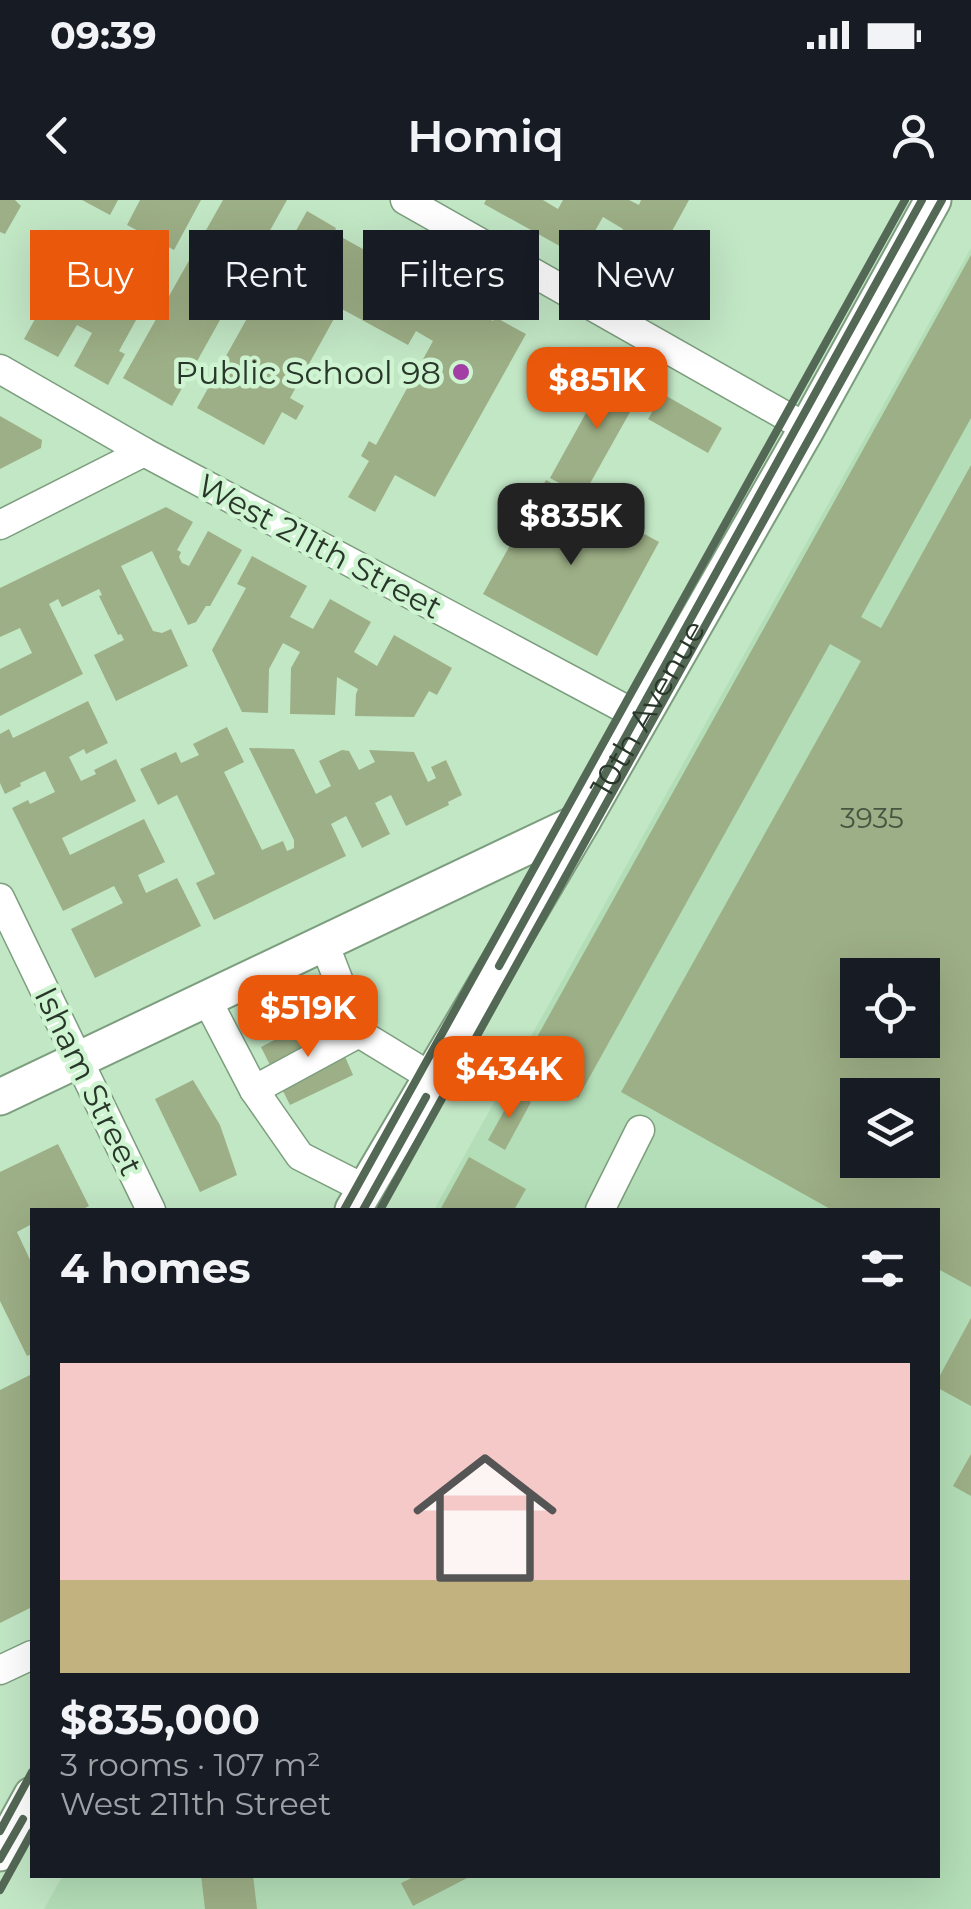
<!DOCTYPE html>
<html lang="en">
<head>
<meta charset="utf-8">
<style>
  body { margin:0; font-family:Montserrat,sans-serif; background:#20242c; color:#f1f3f6; height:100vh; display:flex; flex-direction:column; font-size:38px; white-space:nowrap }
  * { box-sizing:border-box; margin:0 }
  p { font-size:32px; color:#9ea1a6 }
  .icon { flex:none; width:55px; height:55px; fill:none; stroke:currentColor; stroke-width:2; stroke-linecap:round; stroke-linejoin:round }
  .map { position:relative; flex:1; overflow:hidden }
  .drawer { position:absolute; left:30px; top:1008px; width:910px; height:670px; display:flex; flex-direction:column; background:#171b24; border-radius:0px; box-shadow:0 10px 40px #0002 }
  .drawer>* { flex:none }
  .top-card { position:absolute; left:30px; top:30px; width:912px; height:90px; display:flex; gap:20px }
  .tools { position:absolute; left:840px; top:758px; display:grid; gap:20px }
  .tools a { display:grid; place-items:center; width:100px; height:100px; border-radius:0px; background:#171b24; box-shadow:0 10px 40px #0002; font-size:50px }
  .price { position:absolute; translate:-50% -85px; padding:0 22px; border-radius:20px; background:#ea580c; color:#fff; font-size:32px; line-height:65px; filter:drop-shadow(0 2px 5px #0008) }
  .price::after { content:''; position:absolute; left:50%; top:60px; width:30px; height:22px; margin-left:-15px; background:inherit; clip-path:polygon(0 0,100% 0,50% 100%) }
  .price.current { background:#222; color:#fff }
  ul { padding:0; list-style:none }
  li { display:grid; align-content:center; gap:20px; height:530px; padding:0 30px }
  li+li { border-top:2px solid #363941 }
  li span { display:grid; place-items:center; height:310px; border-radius:0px; color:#555 }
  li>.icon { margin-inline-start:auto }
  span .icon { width:180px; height:180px; fill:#fffc; stroke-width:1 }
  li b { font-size:42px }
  h2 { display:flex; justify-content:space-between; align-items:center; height:120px; padding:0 30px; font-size:42px }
  .chip { padding:0 35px; border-radius:0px; background:#171b24; box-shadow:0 10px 40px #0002; font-size:35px; line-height:90px }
  .chip.current { background:#ea580c; color:#fff }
  .status { display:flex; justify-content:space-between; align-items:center; height:70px; padding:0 50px; background:#171b24; direction:ltr }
  .status svg { height:28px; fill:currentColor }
  header { display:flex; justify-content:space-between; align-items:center; height:130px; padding:0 30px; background:#171b24; font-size:45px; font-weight:600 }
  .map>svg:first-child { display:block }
</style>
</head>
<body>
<div class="status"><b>09:39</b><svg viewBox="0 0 49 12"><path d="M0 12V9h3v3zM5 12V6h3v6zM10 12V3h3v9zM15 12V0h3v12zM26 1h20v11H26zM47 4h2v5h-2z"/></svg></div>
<header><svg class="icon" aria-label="back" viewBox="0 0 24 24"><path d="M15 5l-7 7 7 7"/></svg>Homiq<svg class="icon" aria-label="person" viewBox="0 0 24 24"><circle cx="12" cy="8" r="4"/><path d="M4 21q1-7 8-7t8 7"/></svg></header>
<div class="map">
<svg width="971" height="1709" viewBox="0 0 971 1709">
  <rect width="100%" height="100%" fill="#c2e7c5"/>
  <path fill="#b3deb7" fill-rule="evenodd" d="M971,48V1709H44L63,1675H938V1010H434ZM858,775H922V840H858ZM858,895H922V960H858Z"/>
  <g fill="#9daf86" fill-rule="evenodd">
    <path d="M0,0H15L21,6L5,34L0,32Z"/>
    <path d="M82,0H118L110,15Z"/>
    <path d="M140,0H201L174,50L127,25Z"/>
    <path d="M223,0H287L172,206L123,178Z"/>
    <path d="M486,0H543L558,9L563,0H629L639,5L641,0H689L655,62L663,66L648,94L599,68L623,29L603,17L588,43H591L583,59L484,4Z"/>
    <path d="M307,11L336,28L334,33L493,121L495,117L526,134L435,297L395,275L375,312L348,297L369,261L361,256L369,241L376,245L433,141L416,131L408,145L340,108L290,198L304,206L296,220L282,212L264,245L197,208Z"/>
    <path d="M85,43L114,59L92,101L104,107L110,96L115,93L129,67L157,82L119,151L125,154L108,185L74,166L92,133L77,125L58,157L24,139L41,108L48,112Z"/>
    <path d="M971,55V218L861,417L881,428L971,265V1087L938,1069V1010H832L621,892L861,461L830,444L578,898L521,866ZM858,775H922V840H858ZM858,895H922V960H858Z"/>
    <path d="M611,168L644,187L583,296L550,278Z"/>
    <path d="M663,194L722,228L708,253L648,219Z"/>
    <path d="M0,216L42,240L41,248L0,269Z"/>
    <path d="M546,280L659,342L597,456L483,394Z"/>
    <path d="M166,307L193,322L177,350L181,352L179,357L182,363L189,366L208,331L242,350L210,406H206L196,422L188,425L152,351L121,366L153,431L162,433L171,429L188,466L116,501L94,455L124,440L121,434L118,435L99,396L102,395L99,389L62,407L58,399L49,404L83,474L0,516V469L32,453L20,428L0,437V388Z"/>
    <path d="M252,356L307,386L290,417L313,429L330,399L371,422L354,452L377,466L394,435L452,468L437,495L429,491L414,517L355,516L356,494L358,489L337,477L335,515L290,514L291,468L300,452L283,443L269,469L268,513L242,512L212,450L246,388L237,384Z"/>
    <path d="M88,501L108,543L86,554L84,549L69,557L81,581L96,574L94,570L116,559L136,601L62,638L70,655L144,619L165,662L138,675L146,693L177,678L201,726L95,778L71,729L123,703L114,686L63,711L12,608L28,600L30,604L55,592L45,571L20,583L21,586L5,594L0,583V534L9,529L13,538Z"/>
    <path d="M227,527L244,562L224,572L262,650L283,641L287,651L294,648V640L249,548L294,549L316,594L331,586L319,561L342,550L349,551L359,570L375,562L369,550L414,552L428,582L436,578L431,567L446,560L462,595L448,602L449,605L406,626L391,595L375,603L390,634L362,648L346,616L331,624L346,656L214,720L196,683L215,674L177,595L158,605L140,569L176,552L181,563L199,555L193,544Z"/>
    <path d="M326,813L353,875L290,905L261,847Z"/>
    <path d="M193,880L220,925L237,975L200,992L155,899Z"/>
    <path d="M514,893L531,902L505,950L488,940Z"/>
    <path d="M58,944L89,1006L81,1010H32V1024L17,1032L32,1064V1154L27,1156L0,1101V972Z"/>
    <path d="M469,957L526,989L514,1010H440Z"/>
    <path d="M971,1118V1206L938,1188V1179Z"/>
    <path d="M32,1174V1407L0,1423V1190Z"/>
    <path d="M971,1254V1296L953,1286Z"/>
    <path d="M201,1675H253L257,1709H205Z"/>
    <path d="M418,1675H473L413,1706L401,1683Z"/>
  </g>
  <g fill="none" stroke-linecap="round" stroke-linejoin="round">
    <g stroke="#7c9e7e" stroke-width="31">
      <g id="minor">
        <path d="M405,0L807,228"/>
        <path d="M0,169L144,252L642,518"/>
        <path d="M0,325L144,252"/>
        <path d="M0,698L151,1010"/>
        <path d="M324,743L359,833L431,877"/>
        <path d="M206,798L254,890L300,956L365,989"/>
        <path d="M254,890L359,833"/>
        <path d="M600,1010L640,930"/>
        <path d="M0,1470L32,1455"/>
      </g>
    </g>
    <g stroke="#7c9e7e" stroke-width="39">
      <g id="major">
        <path d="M0,897L583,620"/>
        <path id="s1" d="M353,1010L583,620L807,228L933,0"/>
        <path d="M0,1653L32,1595"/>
      </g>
    </g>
    <use href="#minor" stroke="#fff" stroke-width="28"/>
    <use href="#major" stroke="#fff" stroke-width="35"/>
    <g stroke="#546856" stroke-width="8">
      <path d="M499,766L922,0"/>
      <path d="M344,1010L905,0"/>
      <path d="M363,1010L426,897"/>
      <path d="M380,1010L942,0"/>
      <path d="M0,1631L32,1572"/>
      <path d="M0,1659L23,1619"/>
      <path d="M0,1690L32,1632"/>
    </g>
  </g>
  <circle fill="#a23ea4" stroke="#cff4d2" stroke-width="4" cx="461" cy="172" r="10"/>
  <g text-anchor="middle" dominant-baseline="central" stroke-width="9" stroke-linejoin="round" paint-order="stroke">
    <g font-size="28" fill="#465541">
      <text x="872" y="618">3935</text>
    </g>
    <g font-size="32" fill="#29372a" stroke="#cff4d2" text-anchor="end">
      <text x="441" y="172">Public School 98</text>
    </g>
    <g font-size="32" fill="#29372a" stroke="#cff4d2">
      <text transform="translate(320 346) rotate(28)">West 211th Street</text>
      <text stroke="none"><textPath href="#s1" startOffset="582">10th Avenue</textPath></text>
      <text transform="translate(89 881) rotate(64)">Isham Street</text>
    </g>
  </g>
</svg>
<div class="tools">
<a><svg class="icon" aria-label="locate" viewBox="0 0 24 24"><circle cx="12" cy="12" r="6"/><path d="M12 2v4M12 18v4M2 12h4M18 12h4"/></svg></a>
<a><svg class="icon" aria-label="layers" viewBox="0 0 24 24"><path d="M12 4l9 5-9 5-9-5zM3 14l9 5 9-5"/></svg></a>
</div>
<b class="price" style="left:597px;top:232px">$851K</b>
<b class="price current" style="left:571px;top:368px">$835K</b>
<b class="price" style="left:308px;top:860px">$519K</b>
<b class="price" style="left:509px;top:921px">$434K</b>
<div class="top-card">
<a class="chip current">Buy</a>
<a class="chip">Rent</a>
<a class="chip">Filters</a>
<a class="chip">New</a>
</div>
<section class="drawer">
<h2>4 homes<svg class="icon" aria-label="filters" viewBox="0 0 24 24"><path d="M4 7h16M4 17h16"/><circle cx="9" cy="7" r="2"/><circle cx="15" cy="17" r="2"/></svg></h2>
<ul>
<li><span style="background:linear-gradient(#f6c9c9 70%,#c2b280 0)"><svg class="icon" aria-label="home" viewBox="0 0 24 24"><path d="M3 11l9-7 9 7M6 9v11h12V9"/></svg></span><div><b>$835,000</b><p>3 rooms · 107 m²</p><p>West 211th Street</p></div></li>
</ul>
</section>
</div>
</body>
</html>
